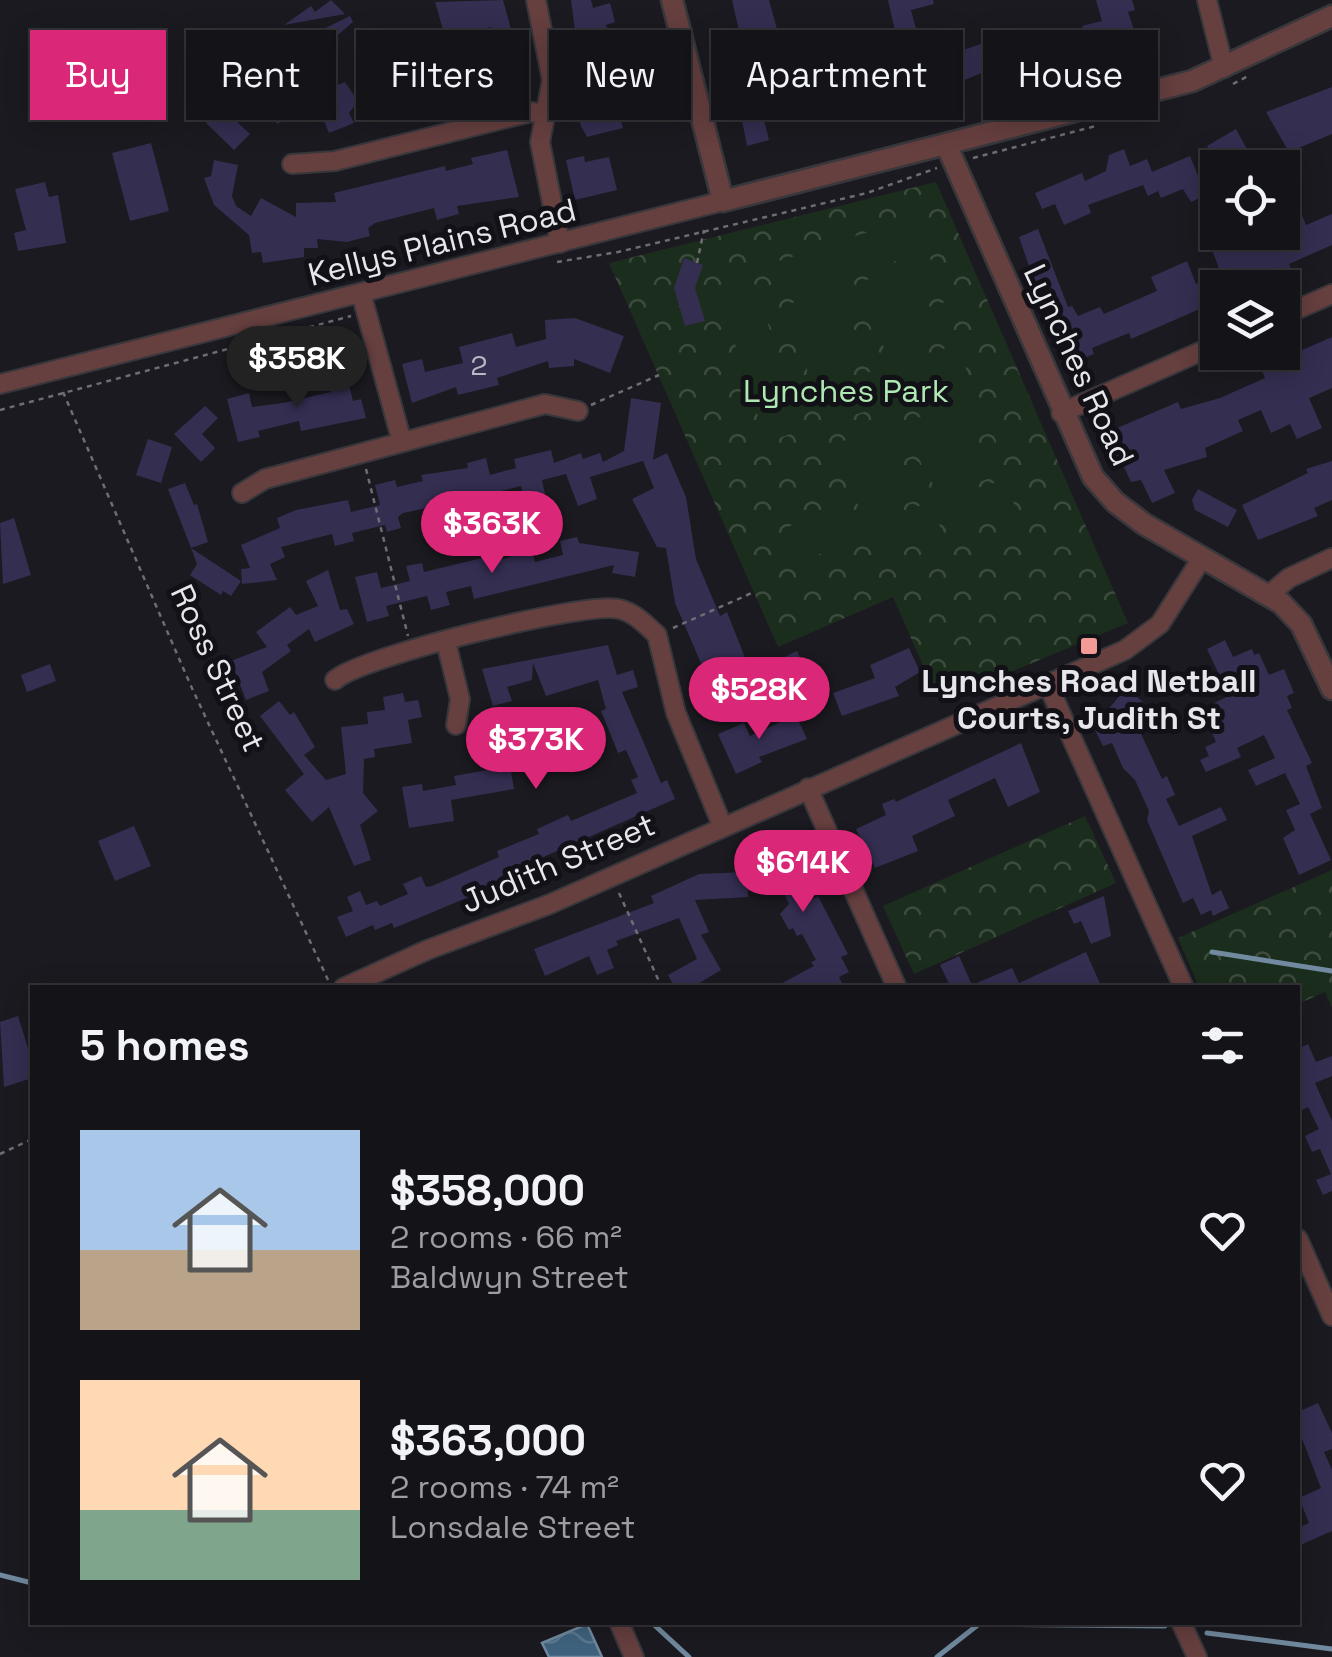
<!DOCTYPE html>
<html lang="en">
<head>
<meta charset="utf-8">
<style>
  body { margin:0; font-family:"Space Grotesk",sans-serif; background:#212125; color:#f1f3f6; height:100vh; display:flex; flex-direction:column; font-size:38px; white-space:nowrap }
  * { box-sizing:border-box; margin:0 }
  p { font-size:32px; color:#9d9ea2 }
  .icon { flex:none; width:55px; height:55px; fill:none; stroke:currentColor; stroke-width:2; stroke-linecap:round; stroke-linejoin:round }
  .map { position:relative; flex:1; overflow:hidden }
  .sheet { position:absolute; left:30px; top:985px; width:1270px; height:640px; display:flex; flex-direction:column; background:#141418; border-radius:0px; box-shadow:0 5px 25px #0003,0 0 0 2px #333337 }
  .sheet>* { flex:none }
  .banner { position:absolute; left:30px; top:30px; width:1272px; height:90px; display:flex; gap:20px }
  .buttons { position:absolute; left:1200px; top:150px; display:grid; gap:20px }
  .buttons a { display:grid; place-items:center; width:100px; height:100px; border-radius:0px; background:#141418; box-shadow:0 5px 25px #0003,0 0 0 2px #333337; font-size:50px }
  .price { position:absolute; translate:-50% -85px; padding:0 22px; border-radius:35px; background:#db2777; color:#fff; font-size:32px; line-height:65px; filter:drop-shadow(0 2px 5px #0008) }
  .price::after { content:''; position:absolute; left:50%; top:60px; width:30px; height:22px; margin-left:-15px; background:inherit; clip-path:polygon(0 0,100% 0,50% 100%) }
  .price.on { background:#222; color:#fff }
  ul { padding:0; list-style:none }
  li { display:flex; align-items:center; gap:30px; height:250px; padding:0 50px }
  li span { display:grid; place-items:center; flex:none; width:280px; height:200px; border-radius:0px; color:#555 }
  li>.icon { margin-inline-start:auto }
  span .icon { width:120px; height:120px; fill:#fffc; stroke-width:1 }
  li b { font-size:42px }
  h2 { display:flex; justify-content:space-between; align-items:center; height:120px; padding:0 50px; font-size:42px }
  .pill { padding:0 35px; border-radius:0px; background:#141418; box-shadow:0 5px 25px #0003,0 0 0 2px #333337; font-size:35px; line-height:90px }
  .pill.on { background:#db2777; color:#fff }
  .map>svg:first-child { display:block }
</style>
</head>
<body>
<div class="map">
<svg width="1332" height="1657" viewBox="0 0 1332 1657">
  <defs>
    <pattern id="park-crowns" width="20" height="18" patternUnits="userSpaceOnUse" patternTransform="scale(2.5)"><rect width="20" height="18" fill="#1b2d1d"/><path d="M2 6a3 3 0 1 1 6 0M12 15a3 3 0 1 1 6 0" fill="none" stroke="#3c4b3e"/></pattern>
    <pattern id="water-waves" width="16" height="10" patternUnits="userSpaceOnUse" patternTransform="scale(2.5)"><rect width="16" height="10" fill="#3f637f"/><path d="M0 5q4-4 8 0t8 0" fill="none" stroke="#5b7991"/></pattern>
  </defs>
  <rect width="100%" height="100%" fill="#1b1a20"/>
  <g fill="url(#park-crowns)">
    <path d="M936,182L1128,623L939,702L893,597L778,647L609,263Z"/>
    <path d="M1085,816L1116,883L914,974L883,906Z"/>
    <path d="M1332,870V1008L1325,992L1298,1004V988L1199,987L1178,938Z"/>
  </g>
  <g fill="#1b2d1d">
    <path d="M917,217L928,251L860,272L849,238Z"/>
    <path d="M841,241L851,275L784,297L773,263Z"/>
    <path d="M931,259L941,293L873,315L863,281Z"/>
    <path d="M754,282L777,352L742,364L718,294Z"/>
    <path d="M854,283L865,318L797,339L786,305Z"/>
    <path d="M945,302L955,336L887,357L876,323Z"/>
    <path d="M868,326L879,360L811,382L800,348Z"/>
    <path d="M958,344L969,378L901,400L890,366Z"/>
    <path d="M781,360L805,429L767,442L743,372Z"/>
    <path d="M882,368L893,403L824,424L813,390Z"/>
    <path d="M979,398L990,433L922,455L911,420Z"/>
    <path d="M905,421L916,455L848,477L837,443Z"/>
    <path d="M993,439L1004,474L936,495L925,461Z"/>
    <path d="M919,462L930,496L862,518L851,484Z"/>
    <path d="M1006,479L1017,513L949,535L938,501Z"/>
    <path d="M932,502L943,536L875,558L864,523Z"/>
    <path d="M852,506L863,540L795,562L784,528Z"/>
  </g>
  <path fill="url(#water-waves)" stroke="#718a9f" stroke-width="2.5" d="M587,1624L602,1657H549L542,1643Z"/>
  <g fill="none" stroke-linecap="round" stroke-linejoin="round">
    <g stroke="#718a9f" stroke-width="5">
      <path d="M1212,952L1332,971"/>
      <path d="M0,1575L32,1583"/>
      <path d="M651,1622L689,1657"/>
      <path d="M1207,1633L1332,1649"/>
      <path d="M937,1657L979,1624L1165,1626"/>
    </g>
  </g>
  <g fill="#342e51">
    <path d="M331,0L345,14L284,25L311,6L315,12Z"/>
    <path d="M503,0L525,80L520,85L512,88L498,81L484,84L478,64L498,54L491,27L455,37L461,59L450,62L460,100L399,118L398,114L385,118L377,67L424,55L420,39L444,33L435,2Z"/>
    <path d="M571,0H591L593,8L610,3L615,22L606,25L619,69L634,65L639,87L621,91L628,119L621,121L623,128L587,137L581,126L576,109L593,105L582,62L591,60L585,34L576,37Z"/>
    <path d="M732,0H769L783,51L770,55L774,68L749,75Z"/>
    <path d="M888,0H933L934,4L911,10L920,44L899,49Z"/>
    <path d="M1096,0H1132L1135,10L1128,12L1134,30L1126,32L1133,60L1093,71L1082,26L1102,21Z"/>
    <path d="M350,16L353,22L318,52L307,37Z"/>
    <path d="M1033,34L1055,65L1038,74L1040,81L1022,86L1020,79L1004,83L999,66L962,81L955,53L1000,37L1001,42Z"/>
    <path d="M862,52L877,108L856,113L849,102L764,120L769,140L747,146L735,85L754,80L759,102L799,90L794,73L814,67L820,91L845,85L838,59Z"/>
    <path d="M272,66L286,89L315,71L322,91L345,82L358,101L349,113L354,123L329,133L317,104L277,124L261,97L236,121L250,134L234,150L206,123L238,87Z"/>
    <path d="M1332,87V134L1289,152L1266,112Z"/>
    <path d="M1236,129L1257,168L1228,167L1224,161L1218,165L1207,146Z"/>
    <path d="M151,143L169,211L130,221L112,153Z"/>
    <path d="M1124,149L1130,166L1147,159L1152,172L1190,156L1206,195L1191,202L1183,189L1161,198L1158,191L1148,196L1143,185L1088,205L1091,213L1064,225L1055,204L1042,209L1035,193L1082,173L1085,181L1106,171L1109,155Z"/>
    <path d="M507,150L519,197L457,206L459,214L437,220L434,208L375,223L368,228L370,236L347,242L317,239L318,248H304V257L263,263L261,252L252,253L249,235L214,205L204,178L211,176L214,160L238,165L232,196L236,206L251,216L261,198L296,217V203L336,202L334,193L445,166L446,171L473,164L471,158Z"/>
    <path d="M584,156L585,162L609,157L617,190L575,200L566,160Z"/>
    <path d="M1283,168L1306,225L1332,214V245L1289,264L1292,271L1270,280L1265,281L1262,276L1234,288H1218V301L1131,339L1129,333L1092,348L1094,354L1073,363L1047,302L1042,304L1019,237L1038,229L1068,307L1072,306L1078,316L1100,307L1104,314L1157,291L1151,277L1187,261L1196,284L1221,274L1211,247L1258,232H1282L1290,217L1282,199Z"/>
    <path d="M45,182L49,197L58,195L66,243L18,251L14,233L26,230L15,189Z"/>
    <path d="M684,258L703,265L695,288L705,321L685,326L674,288Z"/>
    <path d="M575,318L624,336L610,373L574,359V366L549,368L548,361L497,378L499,385L458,395L456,387L412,403L402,364L422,359L425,372L463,363L459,347L512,333L516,347L546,339L545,320Z"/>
    <path d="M1332,337V388L1309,398L1322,428L1297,439L1290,424L1271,433L1261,410L1238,420L1243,431L1205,448L1207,457L1164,470L1175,493L1152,503L1141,480L1131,482L1124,467L1116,463L1103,434L1178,402L1181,409L1220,398L1265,378L1261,368Z"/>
    <path d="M346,372L353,401L361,399L366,418L301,431L299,421L258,431L260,437L238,442L227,399L249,393L252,407L283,403L331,392L327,377Z"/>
    <path d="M631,398L661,403L653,460L667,453L686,497L696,559L720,616L727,612L757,688L719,705L675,603L666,548L657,547L632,499L654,488L643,461L590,477L597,499L578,506L566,474L542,480L545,494L524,499L521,486L493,493L496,503L478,507L474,492L449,498L450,503L403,513L398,517L401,528L387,532L385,525L352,533L354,541L335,546L332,534L281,547L285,557L270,564L277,580L242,584L241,569L250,568L241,545L280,528L277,518L296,510L348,500L351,512L380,505L375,485L395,480L397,487L423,481L421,475L468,468L467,463L486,458L490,475L516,468L514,459L551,450L554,463L581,453L583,459L600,453L603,462L624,451Z"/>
    <path d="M205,406L218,418L202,434L215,448L201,462L174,434Z"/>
    <path d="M148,439L172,447L161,483L136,475Z"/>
    <path d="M1332,461V500L1314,508L1318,516L1258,540L1242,505L1308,473L1306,469Z"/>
    <path d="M185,483L194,505L197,504L208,542L191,548L168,489Z"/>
    <path d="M1198,489L1237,510L1228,527L1195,510L1192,500Z"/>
    <path d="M14,518L31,575L3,584L0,523Z"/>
    <path d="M577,537L579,543L639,552L635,577L612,573L614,565L474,599L471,586L446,592L450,605L431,610L427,596L386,606L389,616L367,622L355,577L377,572L381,588L410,581L406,566L422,563L424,572L486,557L487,563L511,557L509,549L530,544L535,562L563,555L560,541Z"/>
    <path d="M191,548L241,581L231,596L223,591L221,595L190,575L197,564Z"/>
    <path d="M328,570L340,610L347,609L354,624L315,642L309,629L287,645L291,651L262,672L269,691L246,700L231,661L267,647L256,632L290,607L296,615L318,606L306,581Z"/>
    <path d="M1225,640L1233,657L1252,649L1254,655L1259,653L1269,675L1284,669L1294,693L1287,696L1292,708L1287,710L1312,763L1306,766L1322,808L1310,814L1331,860L1299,875L1283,838L1295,830L1286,810L1300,804L1285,773L1256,786L1248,770L1275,758L1264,735L1237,748L1241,757L1206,772L1200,760L1209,756L1205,747L1216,742L1209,726L1216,723L1214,703L1229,696L1207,649Z"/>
    <path d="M608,645L617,675L633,670L638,687L622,692L661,783L667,780L675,799L532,862L535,869L426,915L394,928L392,923L375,930L373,925L346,937L337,917L353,911L347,897L360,891L366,905L377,901L380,906L408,894L403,884L421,876L426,887L432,886L499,857L497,851L539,834L537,829L568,815L571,821L637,793L631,780L638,777L626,750L618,753L601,711L606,709L598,680L546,696L533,663L532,680L507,687L512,701L493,706L482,669Z"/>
    <path d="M909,648L920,672L895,687L899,696L842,716L833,693L875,678L870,665Z"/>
    <path d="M797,651L821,703L787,719L773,689L784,684L774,662Z"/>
    <path d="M50,664L56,681L27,692L21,675Z"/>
    <path d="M1126,688L1148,706L1135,721L1162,779L1167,776L1175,795L1166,799L1179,826L1221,807L1227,820L1192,836L1212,895L1221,890L1229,908L1213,916L1211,910L1201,915L1193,898L1183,903L1147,820L1149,811L1135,780L1123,768L1112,743L1103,746L1090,720L1106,712Z"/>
    <path d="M403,693L405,702L418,700L422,717L408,720L412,743L374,749L375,757L364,759L363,793L378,811L360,825L371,860L354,866L329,807L312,822L285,790L304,774L260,716L279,701L290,715L294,712L315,747L304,755L326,780L346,774L341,727L368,724L367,712L385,710L383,697Z"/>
    <path d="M508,712L529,714L525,755L505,754Z"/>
    <path d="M796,715L807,739L759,757L762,762L736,774L718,734L744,723L750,736Z"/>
    <path d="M1021,743L1040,792L1008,807L995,778L948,800L955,816L912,836L918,851L875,868L856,829L886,815L882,804L894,799L896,802Z"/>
    <path d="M510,766L514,789L451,800L454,821L409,828L402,787L422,784L423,791L456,785L454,776Z"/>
    <path d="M134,826L151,866L115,881L98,841Z"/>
    <path d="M774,831L780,844L795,837L800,850L792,854L813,899L818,896L848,954L841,957L849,972L839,977L842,983L834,988H773L814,966L811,962L816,960L802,934L797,936L793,928L789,930L780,914L789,904L773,869L763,874L749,843Z"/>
    <path d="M747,872L748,897L695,900L709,932L701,935L721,970L691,988H675L668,975L697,959L679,918L616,941L618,945L607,950L614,968L597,975L589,956L545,976L534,949L654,903L651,896L699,874Z"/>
    <path d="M1104,896L1111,936L1091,944L1081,921L1074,924L1068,911Z"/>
    <path d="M1086,952L1102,988H951L940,965L959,956L972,985L1012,968L1019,983Z"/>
    <path d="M18,1016L32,1061V1078L4,1087L0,1022Z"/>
    <path d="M1308,1044L1316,1062L1332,1056V1076L1315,1083L1332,1121V1191L1323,1195L1316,1180L1331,1174L1320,1149L1312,1152L1305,1136L1319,1129L1308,1107L1298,1112V1049Z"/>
    <path d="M1318,1403L1332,1433V1449L1324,1452L1332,1470V1531L1298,1546V1528L1309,1523L1299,1498L1321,1488L1298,1428V1412Z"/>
  </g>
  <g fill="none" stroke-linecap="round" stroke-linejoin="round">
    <g stroke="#38373c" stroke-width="22">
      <g id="minor">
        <path d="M536,0L552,80L540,142L560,243"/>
        <path d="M1207,0L1224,68"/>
        <path d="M292,164L335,161L531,112L545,114"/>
        <path d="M361,293L402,442"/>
        <path d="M1282,316L1332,294"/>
        <path d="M0,384L723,201"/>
        <path d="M1061,413L1218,344"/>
        <path d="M242,493L265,479L545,404L578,411"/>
        <path d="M1270,594L1289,578L1332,558"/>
        <path d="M446,642L460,699L456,725"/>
        <path d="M335,680C359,657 585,601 619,609C634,612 646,625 657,635L676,713L722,825"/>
        <path d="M1048,685L1184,988"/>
        <path d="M808,788L897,988"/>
        <path d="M343,988L427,950L550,904L1125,650L1160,624L1202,558"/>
        <path d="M1298,1239L1332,1316"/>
        <path d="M619,1622L634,1657"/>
        <path d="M1181,1622L1197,1657"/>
      </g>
    </g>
    <g stroke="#38373c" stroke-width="25">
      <g id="tertiary">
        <path d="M672,0L723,201L1192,81L1332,16"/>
        <path d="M946,144L1093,477L1115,502L1144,524L1281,603L1301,624L1332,689"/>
      </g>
    </g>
    <g stroke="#6e6d73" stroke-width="2.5" stroke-dasharray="5 5" stroke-linecap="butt">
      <path d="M1233,84L1248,76"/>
      <path d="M973,158L1096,126"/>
      <path d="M557,262L618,252L867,193L937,168"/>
      <path d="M697,263L704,230"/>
      <path d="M63,392L191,686L329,982"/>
      <path d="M591,405L659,375"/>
      <path d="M0,410L351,316"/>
      <path d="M366,469L408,636"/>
      <path d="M673,628L754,592"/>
      <path d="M619,893L662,988"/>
      <path d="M0,1154L32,1139"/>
    </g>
    <use href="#minor" stroke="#663f3f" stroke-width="18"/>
    <use href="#tertiary" stroke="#663f3f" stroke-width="20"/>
  </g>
  <rect fill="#f59b97" stroke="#121117" stroke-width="4" x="1079" y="636" width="20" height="20" rx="5"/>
  <g text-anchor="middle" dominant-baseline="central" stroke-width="10" stroke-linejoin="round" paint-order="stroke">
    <g font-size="28" fill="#bab8c4">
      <text x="479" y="365">2</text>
    </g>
    <g font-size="32" fill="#e7e6eb" stroke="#121117">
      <text transform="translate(442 242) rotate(-14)">Kellys Plains Road</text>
      <text transform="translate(1079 365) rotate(65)">Lynches Road</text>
      <text transform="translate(218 668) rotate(65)">Ross Street</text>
      <text transform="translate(558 863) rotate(-23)">Judith Street</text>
    </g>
    <g font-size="32" fill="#afe7b3" stroke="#121117">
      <text x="846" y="391">Lynches Park</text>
    </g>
    <g font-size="32" font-weight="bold" fill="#e7e6eb" stroke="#121117">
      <text x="1089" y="681">Lynches Road Netball<tspan x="1089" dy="37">Courts, Judith St</tspan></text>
    </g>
  </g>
</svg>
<div class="buttons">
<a><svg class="icon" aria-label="locate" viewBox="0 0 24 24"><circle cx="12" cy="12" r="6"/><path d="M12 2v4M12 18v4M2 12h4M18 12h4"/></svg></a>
<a><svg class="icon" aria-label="layers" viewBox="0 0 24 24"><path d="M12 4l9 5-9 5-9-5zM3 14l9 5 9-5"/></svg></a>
</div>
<b class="price on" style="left:297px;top:411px">$358K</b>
<b class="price" style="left:492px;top:576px">$363K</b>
<b class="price" style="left:759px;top:742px">$528K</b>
<b class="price" style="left:536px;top:792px">$373K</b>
<b class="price" style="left:803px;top:915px">$614K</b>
<div class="banner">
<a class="pill on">Buy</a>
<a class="pill">Rent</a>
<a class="pill">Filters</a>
<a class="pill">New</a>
<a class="pill">Apartment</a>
<a class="pill">House</a>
</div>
<section class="sheet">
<h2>5 homes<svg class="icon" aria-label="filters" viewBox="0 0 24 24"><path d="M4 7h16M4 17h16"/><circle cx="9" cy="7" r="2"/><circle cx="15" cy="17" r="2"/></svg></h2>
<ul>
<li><span style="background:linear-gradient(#a9c7e8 60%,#b9a48a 0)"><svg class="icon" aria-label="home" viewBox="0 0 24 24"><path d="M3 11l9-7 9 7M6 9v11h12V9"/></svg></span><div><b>$358,000</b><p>2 rooms · 66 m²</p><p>Baldwyn Street</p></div><svg class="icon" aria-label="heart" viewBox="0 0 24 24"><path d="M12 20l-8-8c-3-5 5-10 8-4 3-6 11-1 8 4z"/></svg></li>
<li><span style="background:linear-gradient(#ffd9b3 65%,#7fa58c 0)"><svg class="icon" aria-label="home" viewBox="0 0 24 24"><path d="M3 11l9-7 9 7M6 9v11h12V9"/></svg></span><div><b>$363,000</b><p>2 rooms · 74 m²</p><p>Lonsdale Street</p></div><svg class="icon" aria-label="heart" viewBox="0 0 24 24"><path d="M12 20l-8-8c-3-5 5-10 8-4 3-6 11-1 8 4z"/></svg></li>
</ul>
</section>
</div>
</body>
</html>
